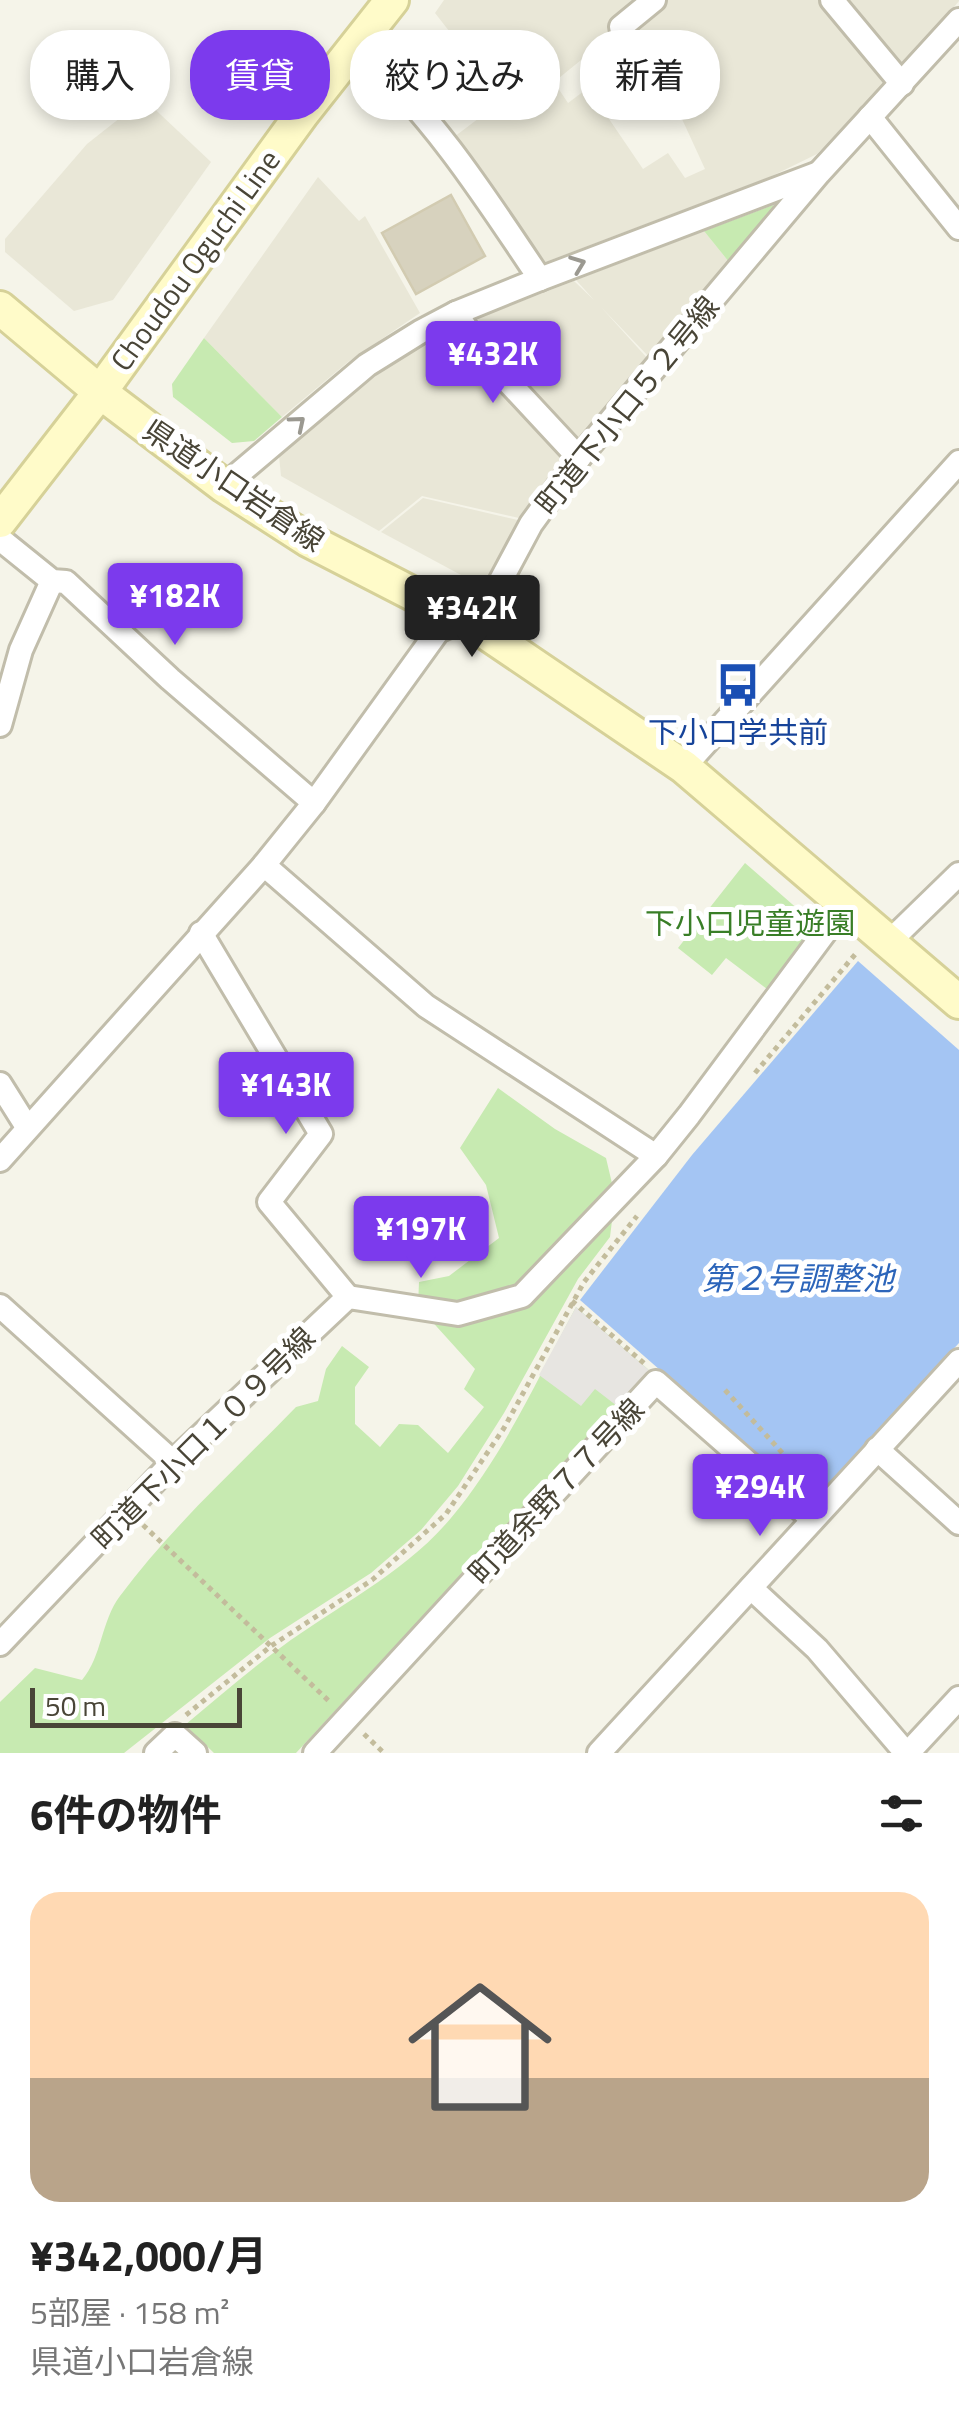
<!DOCTYPE html>
<html lang="ja">
<head>
<meta charset="utf-8">
<style>
  body { margin:0; font-family:"Titillium Web","Noto Sans JP",sans-serif; background:#f6f6f6; color:#222; height:100vh; display:flex; flex-direction:column; font-size:38px; white-space:nowrap }
  * { box-sizing:border-box; margin:0 }
  p { font-size:32px; color:#767676 }
  .icon { flex:none; width:55px; height:55px; fill:none; stroke:currentColor; stroke-width:2; stroke-linecap:round; stroke-linejoin:round }
  .map { position:relative; height:1753px; overflow:hidden }
  .drawer { display:flex; flex-direction:column; background:#fff; flex:1 }
  .drawer>* { flex:none }
  .hud { position:absolute; left:30px; top:30px; width:900px; height:90px; display:flex; gap:20px }
  .scale { position:absolute; left:30px; bottom:25px; width:212px; box-sizing:border-box; padding-left:10px; border:5px solid #494537; border-top:0; font-size:28px; line-height:35px; white-space:nowrap; color:#494537; -webkit-text-stroke:8px #fff; paint-order:stroke }
  .price { position:absolute; translate:-50% -85px; padding:0 22px; border-radius:10px; background:#7c3aed; color:#fff; font-size:32px; line-height:65px; filter:drop-shadow(0 2px 5px #0008) }
  .price::after { content:''; position:absolute; left:50%; top:60px; width:30px; height:22px; margin-left:-15px; background:inherit; clip-path:polygon(0 0,100% 0,50% 100%) }
  .price.selected { background:#222; color:#fff }
  ul { padding:0; list-style:none }
  li { display:grid; align-content:center; gap:20px; height:530px; padding:0 30px }
  li+li { border-top:2px solid #e0e0e0 }
  li span { display:grid; place-items:center; height:310px; border-radius:30px; color:#555 }
  li>.icon { margin-inline-start:auto }
  span .icon { width:180px; height:180px; fill:#fffc; stroke-width:1 }
  li b { font-size:42px }
  h2 { display:flex; justify-content:space-between; align-items:center; height:120px; padding:0 30px; font-size:42px }
  .pill { padding:0 35px; border-radius:40px; background:#fff; box-shadow:0 5px 15px #0003; font-size:35px; line-height:90px }
  .pill.selected { background:#7c3aed; color:#fff }
  .map>svg:first-child { display:block }
</style>
</head>
<body>
<div class="map">
<svg width="959" height="1753" viewBox="0 0 959 1753">
  <rect width="100%" height="100%" fill="#f5f4e9"/>
  <g fill="#e9e7d7">
    <path d="M444,0H643L628,22L554,82L568,103L588,88L643,169L668,153L685,178L705,169L676,106L681,102L629,25L662,0H826L889,78L817,154L770,177L535,266L450,140L503,100L435,13Z"/>
    <path d="M840,0H959V1L899,72Z"/>
    <path d="M144,99L211,162L113,300L74,311L5,252V239L87,144Z"/>
    <path d="M318,177L359,221L365,216L420,313L348,362L282,417L204,338Z"/>
    <path d="M704,231L729,262L650,358L601,307L648,359L577,440L516,379L475,326L478,318L574,281L594,300L576,280Z"/>
    <path d="M427,342L450,380L477,359L564,457L519,518L422,496L379,531L281,476L279,456L321,418L392,364Z"/>
    <path d="M423,498L522,521L486,578L474,582L381,532Z"/>
  </g>
  <g fill="#c7eab1">
    <path d="M773,205L775,209L729,262L704,231Z"/>
    <path d="M204,338L282,417L254,441L232,443L173,397L172,384Z"/>
    <path d="M745,863L816,925L767,989L726,958L712,975L678,948Z"/>
    <path d="M498,1088L555,1129L606,1158L615,1196L610,1237L578,1279L504,1413L458,1486L421,1530L371,1573L270,1638L124,1753H0V1702L35,1668L82,1680C102,1657 101,1621 120,1596C171,1527 237,1468 296,1407L318,1401L326,1369L342,1346L369,1367L355,1387V1424L380,1447L399,1424L418,1425L448,1453L484,1407L464,1389L475,1369L418,1306L419,1282L449,1276L499,1238L486,1185L460,1148Z"/>
    <path d="M576,1307L650,1371L296,1753H214L185,1725C216,1699 247,1672 280,1648C338,1605 404,1574 451,1518C503,1456 538,1378 576,1307Z"/>
  </g>
  <g fill="#e7e5e1">
    <path d="M451,328L477,359L450,380L427,342Z"/>
    <path d="M576,1307L650,1371L617,1406L595,1389L581,1406L539,1375Z"/>
  </g>
  <path fill="#a4c5f3" d="M858,961L959,1050V1343L817,1497L804,1496L580,1300L692,1155Z"/>
  <path fill="#d7d2be" stroke="#d2cbb1" stroke-width="2.5" d="M451,195L485,256L416,294L382,233Z"/>
  <g fill="none" stroke-linecap="round" stroke-linejoin="round">
    <g stroke="#c1bdab" stroke-width="28">
      <g id="street">
        <path d="M832,0L902,84"/>
        <path d="M621,27L654,0"/>
        <path d="M355,44C433,116 482,192 540,279"/>
        <path d="M870,117L959,228"/>
        <path d="M456,313L485,357L579,458"/>
        <path d="M224,486L367,365L420,332L456,313L540,279L816,174"/>
        <path d="M0,539L52,581L66,582L170,679L314,803"/>
        <path d="M0,725L21,650L52,581"/>
        <path d="M684,767L959,462"/>
        <path d="M264,865L426,1006L656,1156"/>
        <path d="M201,933L321,1134L269,1202L348,1297"/>
        <path d="M889,942L959,874"/>
        <path d="M0,1084L27,1127"/>
        <path d="M0,1160L264,865L314,803L438,631L485,610L531,524L579,458L819,173L959,20"/>
        <path d="M0,1306L173,1462"/>
        <path d="M877,1449L959,1523"/>
        <path d="M751,1588L817,1649L906,1753"/>
        <path d="M0,1644L173,1462L348,1297L458,1314L522,1296L656,1156L689,1115L846,904"/>
        <path d="M156,1753L175,1735L195,1753"/>
        <path d="M315,1753L656,1382L812,1519"/>
        <path d="M599,1753L959,1361"/>
        <path d="M908,1753L959,1698"/>
      </g>
    </g>
    <g stroke="#d6d198" stroke-width="38">
      <g id="secondary">
        <path d="M0,308L100,392L224,486L308,540L479,628L684,767L959,1002"/>
        <path d="M0,521L100,392L302,114L392,0"/>
      </g>
    </g>
    <g stroke="#c3bc9c" stroke-width="5" stroke-dasharray="5 5" stroke-linecap="butt">
      <path d="M755,1073L858,951"/>
      <path d="M572,1301L645,1364"/>
      <path d="M725,1390L787,1458L815,1483"/>
      <path d="M143,1525L331,1703"/>
      <path d="M186,1715L271,1646L372,1580L446,1514L504,1428L584,1282L637,1216"/>
      <path d="M364,1734L384,1753"/>
    </g>
    <use href="#street" stroke="#fff" stroke-width="22"/>
    <use href="#secondary" stroke="#fffbc9" stroke-width="32"/>
  </g>
  <defs><path id="oneway-chevron" d="M-2-3.5L2.5 0L-2 3.5" fill="none" stroke-width="1.6" stroke-linecap="round" stroke-linejoin="round" transform="scale(2.5)"/></defs>
  <g stroke="#9b9991">
    <use href="#oneway-chevron" transform="translate(578 264) rotate(-21)"/>
    <use href="#oneway-chevron" transform="translate(298 423) rotate(-40)"/>
  </g>
  <defs>
    <g id="bus-bare" transform="scale(3.45)"><path d="M-5-6H5V4H4V6H2V4H-2V6H-4V4H-5ZM-3.5-4V0h7V-4ZM-3.5 1.2v1.5H-2V1.2ZM2 1.2v1.5H3.5V1.2Z" fill="#1a4fb4" stroke="#fff" stroke-width="2.5" paint-order="stroke"/></g>
  </defs>
  <g fill-rule="evenodd">
    <use href="#bus-bare" x="738" y="685"/>
  </g>
  <g text-anchor="middle" dominant-baseline="central" stroke-width="10" stroke-linejoin="round" paint-order="stroke">
    <g font-size="30" fill="#494537" stroke="#fff">
      <text transform="translate(195 260) rotate(-54)">Choudou Oguchi Line</text>
      <text transform="translate(627 405) rotate(-51)">町道下小口５２号線</text>
      <text transform="translate(234 485) rotate(34)">県道小口岩倉線</text>
      <text transform="translate(203 1438) rotate(-45)">町道下小口１０９号線</text>
      <text transform="translate(556 1491) rotate(-47)">町道余野７７号線</text>
    </g>
    <g font-size="30" fill="#164399" stroke="#fff">
      <text x="738" y="732">下小口学共前</text>
    </g>
    <g font-size="30" fill="#397e27" stroke="#fff">
      <text x="750" y="923">下小口児童遊園</text>
    </g>
    <g font-size="32" font-style="italic" fill="#2c65ba" stroke="#fff">
      <text x="798" y="1278">第２号調整池</text>
    </g>
  </g>
</svg>
<div class="scale">50 m</div>
<b class="price" style="left:493px;top:406px">¥432K</b>
<b class="price" style="left:175px;top:648px">¥182K</b>
<b class="price selected" style="left:472px;top:660px">¥342K</b>
<b class="price" style="left:286px;top:1137px">¥143K</b>
<b class="price" style="left:421px;top:1281px">¥197K</b>
<b class="price" style="left:760px;top:1539px">¥294K</b>
<div class="hud">
<a class="pill">購入</a>
<a class="pill selected">賃貸</a>
<a class="pill">絞り込み</a>
<a class="pill">新着</a>
</div>
</div>
<section class="drawer">
<h2>6件の物件<svg class="icon" aria-label="filters" viewBox="0 0 24 24"><path d="M4 7h16M4 17h16"/><circle cx="9" cy="7" r="2"/><circle cx="15" cy="17" r="2"/></svg></h2>
<ul>
<li><span style="background:linear-gradient(#ffd9b3 60%,#b9a48a 0)"><svg class="icon" aria-label="home" viewBox="0 0 24 24"><path d="M3 11l9-7 9 7M6 9v11h12V9"/></svg></span><div><b>¥342,000/月</b><p>5部屋 · 158 m²</p><p>県道小口岩倉線</p></div></li>
</ul>
</section>
</body>
</html>
